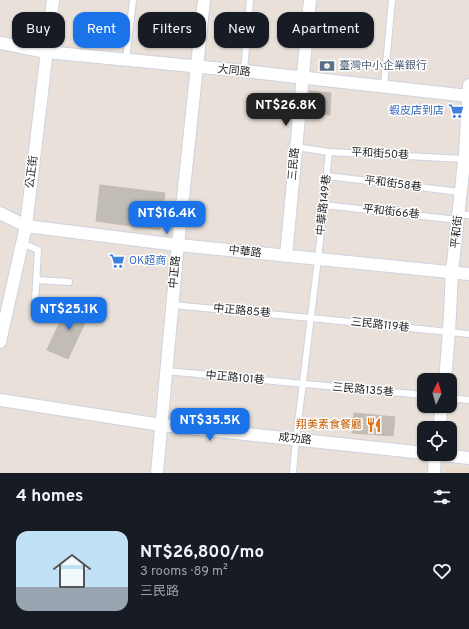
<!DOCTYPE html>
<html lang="en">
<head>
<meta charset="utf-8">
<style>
  body { margin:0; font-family:Overpass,"Noto Sans TC",sans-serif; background:#20242c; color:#f1f3f6; height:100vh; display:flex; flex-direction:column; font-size:15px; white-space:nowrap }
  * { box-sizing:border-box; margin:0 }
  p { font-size:13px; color:#9ea1a6 }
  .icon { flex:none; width:22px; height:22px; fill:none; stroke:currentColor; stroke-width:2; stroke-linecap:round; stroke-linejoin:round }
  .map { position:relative; height:473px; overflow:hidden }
  .details { display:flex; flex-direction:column; background:#171b24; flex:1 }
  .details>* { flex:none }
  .top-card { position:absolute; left:12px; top:12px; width:445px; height:36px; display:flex; gap:8px }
  .needle { width:26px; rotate:5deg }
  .controls { position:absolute; left:417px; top:373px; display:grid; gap:8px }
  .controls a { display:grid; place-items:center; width:40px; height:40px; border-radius:8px; background:#171b24; box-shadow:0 1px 3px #0004; font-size:20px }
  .price { position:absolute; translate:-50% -34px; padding:0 9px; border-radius:8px; background:#1a73e8; color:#fff; font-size:13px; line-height:26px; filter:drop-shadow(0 1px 2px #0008) }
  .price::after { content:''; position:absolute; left:50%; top:24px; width:12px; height:9px; margin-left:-6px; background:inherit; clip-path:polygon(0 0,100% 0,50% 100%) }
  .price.on { background:#222; color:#fff }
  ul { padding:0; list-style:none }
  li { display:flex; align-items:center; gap:12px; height:100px; padding:0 16px }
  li+li { border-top:1px solid #363941 }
  li span { display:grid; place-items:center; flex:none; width:112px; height:80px; border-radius:12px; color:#555 }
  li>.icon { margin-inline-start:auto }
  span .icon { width:48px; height:48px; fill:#fffc; stroke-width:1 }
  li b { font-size:17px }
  h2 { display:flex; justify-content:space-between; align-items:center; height:48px; padding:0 16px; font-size:17px }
  .pill { padding:0 14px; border-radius:12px; background:#171b24; box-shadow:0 1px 3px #0004; font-size:14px; line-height:36px }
  .pill.on { background:#1a73e8; color:#fff }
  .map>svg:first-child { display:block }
</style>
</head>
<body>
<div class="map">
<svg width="469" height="473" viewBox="0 0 469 473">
  <rect width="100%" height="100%" fill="#e8e0d9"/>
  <path fill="#eadcc9" d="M446,466L469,468V473H445Z"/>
  <g fill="#c1bcb4" stroke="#c3bcb3">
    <path d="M309,91L331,93L330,115L307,113Z"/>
    <path d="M100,185L165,193L160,230L96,221Z"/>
    <path d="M69,302L90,312L68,359L47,350Z"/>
    <path d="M354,413L395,417L393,436L352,433Z"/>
  </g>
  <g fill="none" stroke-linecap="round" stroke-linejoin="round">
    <g stroke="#ced3df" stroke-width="8">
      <g id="lane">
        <path d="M126,60L133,0"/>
        <path d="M244,71L250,0"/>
        <path d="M384,86L392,0"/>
        <path d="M296,147L329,152L464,159"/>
        <path d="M327,176L460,192"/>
        <path d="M324,205L458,220"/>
        <path d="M459,214L469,215"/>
        <path d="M22,243L38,250L35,301"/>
        <path d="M36,280L69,282"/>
        <path d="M172,305L311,318L469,334"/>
        <path d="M166,371L424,395"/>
        <path d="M450,398L469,400"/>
        <path d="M293,473L296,439L318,259L329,152"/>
      </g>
    </g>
    <g stroke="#ced3df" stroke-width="14">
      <g id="street">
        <path d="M0,43L46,52L244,71L469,96"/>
        <path d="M0,213L26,226L178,245L469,274"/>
        <path d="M286,256L310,0"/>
        <path d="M0,342L26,226L53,0"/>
        <path d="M445,380L449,333L452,272L465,153L469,85"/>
        <path d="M0,400L161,425L424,453"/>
        <path d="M439,428L442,406"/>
        <path d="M434,454L469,458"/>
        <path d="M157,473L177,254L204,0"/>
        <path d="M434,473L435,454"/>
      </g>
    </g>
    <use href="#lane" stroke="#fff" stroke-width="6"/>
    <use href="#street" stroke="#fff" stroke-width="12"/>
  </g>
  <defs>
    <g id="bank-bare" transform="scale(1.2)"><path d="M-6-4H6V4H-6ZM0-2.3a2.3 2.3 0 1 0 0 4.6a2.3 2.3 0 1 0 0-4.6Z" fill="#5c6f8a" stroke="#fff" stroke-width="2.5" paint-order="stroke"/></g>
    <g id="supermarket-bare" transform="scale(1.2)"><path d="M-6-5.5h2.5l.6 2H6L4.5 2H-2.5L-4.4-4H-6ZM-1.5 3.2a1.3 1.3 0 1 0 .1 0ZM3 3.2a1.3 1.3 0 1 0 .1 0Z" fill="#3f7fe0" stroke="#fff" stroke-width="2.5" paint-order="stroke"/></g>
    <g id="restaurant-bare" transform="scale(1.2)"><path d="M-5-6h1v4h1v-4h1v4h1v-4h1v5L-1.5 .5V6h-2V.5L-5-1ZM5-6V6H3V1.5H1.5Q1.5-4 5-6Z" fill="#e8710a" stroke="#fff" stroke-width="2.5" paint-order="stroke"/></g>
  </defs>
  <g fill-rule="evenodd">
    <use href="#bank-bare" x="327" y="66"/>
    <use href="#supermarket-bare" x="456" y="111"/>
    <use href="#supermarket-bare" x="117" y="261"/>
    <use href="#restaurant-bare" x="374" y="425"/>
  </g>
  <g text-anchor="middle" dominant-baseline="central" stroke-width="3" stroke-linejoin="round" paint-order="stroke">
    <g font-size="11" fill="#4e5e75" stroke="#fff" text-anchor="start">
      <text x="339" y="66">臺灣中小企業銀行</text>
    </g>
    <g font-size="11" fill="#272727" stroke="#fff">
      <text transform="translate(234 71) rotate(6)">大同路</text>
      <text transform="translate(380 154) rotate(3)">平和街50巷</text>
      <text transform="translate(294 164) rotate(-85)">三民路</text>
      <text transform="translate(32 172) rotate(-83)">公正街</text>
      <text transform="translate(393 184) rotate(7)">平和街58巷</text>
      <text transform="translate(324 205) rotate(-84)">中華路149巷</text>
      <text transform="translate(391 212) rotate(6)">平和街66巷</text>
      <text transform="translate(457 232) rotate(-84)">平和街</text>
      <text transform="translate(245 252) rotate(6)">中華路</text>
      <text transform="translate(175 272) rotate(-85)">中正路</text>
      <text transform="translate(242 311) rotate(5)">中正路85巷</text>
      <text transform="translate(380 325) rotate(6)">三民路119巷</text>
      <text transform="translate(235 378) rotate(5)">中正路101巷</text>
      <text transform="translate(363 390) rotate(5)">三民路135巷</text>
      <text transform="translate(295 439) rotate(6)">成功路</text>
    </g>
    <g font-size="11" fill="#366cbe" stroke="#fff" text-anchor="end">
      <text x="444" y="111">蝦皮店到店</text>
      <text x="129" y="261" text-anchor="start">OK超商</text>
    </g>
    <g font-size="11" fill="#c56008" stroke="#fff" text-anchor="end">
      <text x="362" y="425">翔美素食餐廳</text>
    </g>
  </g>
</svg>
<div class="controls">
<a><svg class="needle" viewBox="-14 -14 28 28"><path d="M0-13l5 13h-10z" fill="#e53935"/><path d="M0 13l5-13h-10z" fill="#9ea1a6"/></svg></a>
<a><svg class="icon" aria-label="locate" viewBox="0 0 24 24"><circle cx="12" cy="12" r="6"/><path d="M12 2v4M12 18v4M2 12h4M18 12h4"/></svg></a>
</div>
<b class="price on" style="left:286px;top:127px">NT$26.8K</b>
<b class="price" style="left:167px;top:235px">NT$16.4K</b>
<b class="price" style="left:69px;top:331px">NT$25.1K</b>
<b class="price" style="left:210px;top:442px">NT$35.5K</b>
<div class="top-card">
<a class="pill">Buy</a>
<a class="pill on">Rent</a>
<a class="pill">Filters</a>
<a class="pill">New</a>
<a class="pill">Apartment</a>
</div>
</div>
<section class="details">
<h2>4 homes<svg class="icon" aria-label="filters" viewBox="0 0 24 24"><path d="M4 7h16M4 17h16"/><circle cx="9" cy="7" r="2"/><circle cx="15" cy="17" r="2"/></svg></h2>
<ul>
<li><span style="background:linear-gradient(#bfe0f5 70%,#9aa5b1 0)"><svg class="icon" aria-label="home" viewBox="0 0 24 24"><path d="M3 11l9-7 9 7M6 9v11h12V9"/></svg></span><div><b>NT$26,800/mo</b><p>3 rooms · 89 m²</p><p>三民路</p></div><svg class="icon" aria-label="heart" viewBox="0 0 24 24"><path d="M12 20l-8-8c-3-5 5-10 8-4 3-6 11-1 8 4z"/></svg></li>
</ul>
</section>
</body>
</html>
